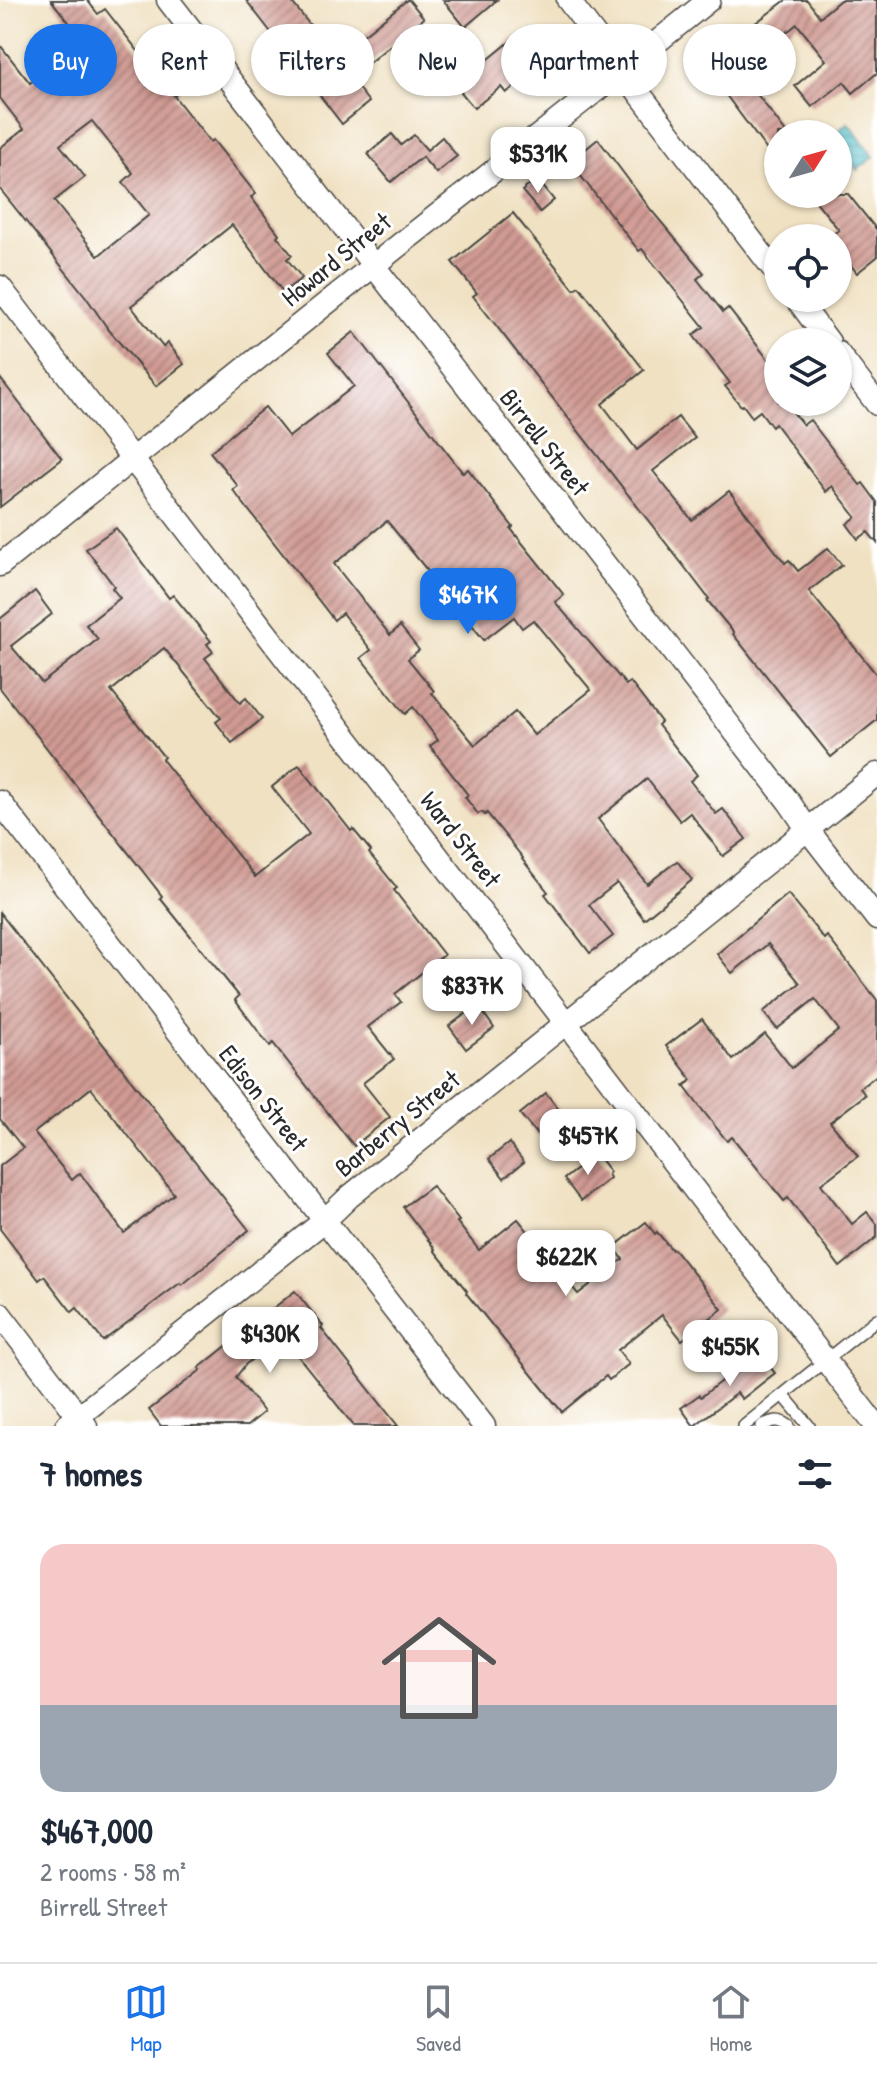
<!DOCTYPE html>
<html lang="en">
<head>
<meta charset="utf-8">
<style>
  body { margin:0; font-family:"Patrick Hand",sans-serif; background:#f6f6f7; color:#1f2937; height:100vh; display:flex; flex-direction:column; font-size:30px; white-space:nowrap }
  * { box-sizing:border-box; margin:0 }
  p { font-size:26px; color:#747a83 }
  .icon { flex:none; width:44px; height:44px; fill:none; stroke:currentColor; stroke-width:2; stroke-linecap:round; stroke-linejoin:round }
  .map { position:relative; height:1426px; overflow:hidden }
  .side { display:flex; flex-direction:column; background:#fff; flex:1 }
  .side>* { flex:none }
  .hud { position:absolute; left:24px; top:24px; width:830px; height:72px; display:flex; gap:16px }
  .needle { width:52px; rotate:53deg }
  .buttons { position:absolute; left:764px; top:120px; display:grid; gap:16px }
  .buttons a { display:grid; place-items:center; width:88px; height:88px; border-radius:50%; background:#fff; box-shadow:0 2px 6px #0004; font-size:40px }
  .price { position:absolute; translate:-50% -68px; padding:0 18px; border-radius:16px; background:#fff; color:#222; font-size:26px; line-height:52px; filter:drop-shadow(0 2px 4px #0008) }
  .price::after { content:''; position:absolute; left:50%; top:48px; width:24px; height:18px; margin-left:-12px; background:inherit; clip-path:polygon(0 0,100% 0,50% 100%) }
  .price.active { background:#1a73e8; color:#fff }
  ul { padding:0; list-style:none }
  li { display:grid; align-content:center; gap:16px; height:424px; padding:0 40px }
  li span { display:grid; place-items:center; height:248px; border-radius:24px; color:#555 }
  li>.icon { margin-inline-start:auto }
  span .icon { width:144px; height:144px; fill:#fffc; stroke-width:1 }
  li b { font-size:34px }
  h2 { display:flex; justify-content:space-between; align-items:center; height:96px; padding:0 40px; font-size:34px }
  .tag { padding:0 28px; border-radius:36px; background:#fff; box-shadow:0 2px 6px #0004; font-size:28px; line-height:72px }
  .tag.active { background:#1a73e8; color:#fff }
  .tab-bar { display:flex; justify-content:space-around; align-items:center; height:112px; border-top:2px solid #e0e1e3; background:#fff; font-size:22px; color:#747a83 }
  .tab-bar a { display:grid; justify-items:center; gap:4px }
  .tab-bar .active { color:#1a73e8 }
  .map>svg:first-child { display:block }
</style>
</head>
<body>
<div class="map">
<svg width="877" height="1426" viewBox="0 0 877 1426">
  <defs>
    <pattern id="water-rules" width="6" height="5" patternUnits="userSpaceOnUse" patternTransform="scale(2)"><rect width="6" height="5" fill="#4fbdc7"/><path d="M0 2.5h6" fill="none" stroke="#429aa2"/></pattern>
    <pattern id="building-hatch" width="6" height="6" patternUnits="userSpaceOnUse" patternTransform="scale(2)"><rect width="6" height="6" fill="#d09a93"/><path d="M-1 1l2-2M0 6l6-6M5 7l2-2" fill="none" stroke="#a97e78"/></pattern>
  </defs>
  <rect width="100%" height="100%" fill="#fff"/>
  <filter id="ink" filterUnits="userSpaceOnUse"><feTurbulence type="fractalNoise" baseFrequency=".0125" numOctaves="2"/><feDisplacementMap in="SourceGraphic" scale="16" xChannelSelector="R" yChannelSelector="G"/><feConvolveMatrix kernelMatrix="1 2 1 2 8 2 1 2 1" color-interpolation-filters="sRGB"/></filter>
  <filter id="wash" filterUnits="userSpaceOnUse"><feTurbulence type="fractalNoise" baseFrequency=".006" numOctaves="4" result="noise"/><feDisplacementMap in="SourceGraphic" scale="32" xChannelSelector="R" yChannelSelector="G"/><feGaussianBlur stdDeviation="1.8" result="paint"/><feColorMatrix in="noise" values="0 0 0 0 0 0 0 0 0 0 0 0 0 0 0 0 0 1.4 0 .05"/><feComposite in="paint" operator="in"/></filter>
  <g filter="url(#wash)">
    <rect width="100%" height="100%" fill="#f0e1c2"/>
    <path fill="url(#water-rules)" stroke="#3d7479" stroke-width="2" d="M848,123L874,157L857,170L838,145V134H834Z"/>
    <g id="blocks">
      <g fill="url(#building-hatch)" fill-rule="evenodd">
        <path d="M51,0H87L98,14L105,9L157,75L162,71L179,92L174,96L210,142L213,140L256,194L251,197L279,234L277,236L292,255L287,259L302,278L283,292L232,225L131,306L163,347L168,343L184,364L156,386L108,329L86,297L0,189V148L24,129L0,98V45L30,83L84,41ZM92,121L133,173L123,182L149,215L98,256L54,201L85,177L60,145Z"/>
        <path d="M246,0H290L326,45L332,40L342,52L407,0H409L424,18L350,78L369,102L342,124Z"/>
        <path d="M443,0H497L465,27Z"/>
        <path d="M786,0H807L820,17L840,0H877V73L853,93L844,82L812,107L795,86L826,60L797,24L766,49L749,28Z"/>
        <path d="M517,36L531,54L527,57L533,64L519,75L523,80L506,93L501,87L474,108L456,86Z"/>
        <path d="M721,46L787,134H778V165L720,87L717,89L698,64Z"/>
        <path d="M392,134L401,145L414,135L427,150L442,137L457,156L436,173L422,157L391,182L368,154Z"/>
        <path d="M598,139L651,210L704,273L697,279L723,312L728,308L778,372V378L771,384L778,393V402H785L803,425L810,420L860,485L863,483L877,502V543L868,532L858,539L847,524L856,517L832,486L826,492L775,424L772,427L760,411L752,417L743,405L741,406L725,386L730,383L693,335L704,327L642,249L639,251L570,162Z"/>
        <path d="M537,179L554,200L540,212L522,191Z"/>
        <path d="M810,194H848L877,230V257L857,273L838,249V238L833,234L839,230Z"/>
        <path d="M513,213L574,289L579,286L644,370L602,404L637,450L678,417L695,438L653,471L692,520L729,491L785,563L789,560L798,571L828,548L842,565L809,591L877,675V720L831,757L733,634L734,633L707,600L709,599L683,565L473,296L477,293L452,262Z"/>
        <path d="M354,332L463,473L468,469L513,527L511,529L564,595L555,602L626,685L630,682L661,722L658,725L697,775L690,781L716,814L723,809L746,839L723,856L690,813L680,821L647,779L598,819L647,884L677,861L692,880L644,919L617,883L589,905L613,936L590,953L545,894L548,892L522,859L523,858L487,813L485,815L482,812L478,814L465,797L468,795L430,746L438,740L413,707L405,714L361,658L371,650L342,613L334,620L233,490L238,486L210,452L265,407L289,437L354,386L328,353ZM387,521L484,640L514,617L522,628L533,620L591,690L534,735L515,712L475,745L432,693L434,691L408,659L419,650L400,626L390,635L334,564Z"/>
        <path d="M0,378L62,459L0,507Z"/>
        <path d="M116,528L169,598L173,595L211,641L207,644L213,652L205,658L240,703L246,698L262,719L232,743L216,722L221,718L164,648L111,691L164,757L162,759L255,877L309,834L272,787L299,765L351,831L353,829L371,851L369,853L397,888L394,890L444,955L395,994L401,1002L368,1027L394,1059L363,1083L390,1117L354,1146L273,1043L270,1046L261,1035L235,1000L239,996L160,898L162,896L0,688V619L35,591L52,614L11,646L42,683L98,639L86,625L120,598L112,588L114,586L86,549Z"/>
        <path d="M788,894L824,939L827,936L877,1000V1075L860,1088L865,1095L830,1122L858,1156L821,1184L852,1224L867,1212L877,1224V1237L840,1267L788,1198L784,1201L732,1137L727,1141L696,1102L684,1086L692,1080L666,1046L702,1019L733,1060L765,1034L792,1068L839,1030L815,999L777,1029L763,1012L800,983L768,944L732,973L717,954Z"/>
        <path d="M0,913L249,1230L182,1285L180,1283L103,1341L77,1308L72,1312L44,1276L39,1280L0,1229V1166L23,1148L0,1119ZM91,1088L174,1194L124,1233L80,1173L72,1180L34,1133Z"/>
        <path d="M478,1005L494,1028L466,1049L449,1026Z"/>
        <path d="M546,1093L563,1115L538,1136L520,1114Z"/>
        <path d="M509,1143L524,1162L504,1178L489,1159Z"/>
        <path d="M596,1154L610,1172L608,1174L610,1178L581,1201L564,1179Z"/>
        <path d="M432,1186L459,1221L457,1222L479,1250L518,1219L578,1294L623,1259L614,1247L646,1222L655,1234L657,1232L672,1250L674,1249L722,1309L682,1340L662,1315L618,1350L629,1364L609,1380L606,1376L562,1412L466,1293L467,1291L434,1250L435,1249L403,1207Z"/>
        <path d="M295,1291L323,1326L321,1328L398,1426H354L282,1336L246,1364L236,1377L264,1412L247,1426H161L149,1410L201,1370L199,1368Z"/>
        <path d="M758,1352L775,1373L742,1399L737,1393L694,1426L681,1408L699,1395L701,1397Z"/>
      </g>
    </g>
  </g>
  <g filter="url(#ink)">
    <use href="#blocks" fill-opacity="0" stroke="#494642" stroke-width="2"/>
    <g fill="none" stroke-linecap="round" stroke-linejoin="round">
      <g stroke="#494642" stroke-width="14">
        <g id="lane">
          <path d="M784,1396L809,1426"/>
          <path d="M744,1426L877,1319"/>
          <path d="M762,1426C773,1420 779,1419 789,1426"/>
        </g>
      </g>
      <g stroke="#494642" stroke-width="25">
        <g id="street">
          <path d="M168,0L789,802L808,830L877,919"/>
          <path d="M568,0L778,275"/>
          <path d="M0,287L876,1426"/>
          <path d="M796,298L829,342"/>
          <path d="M838,353L877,404"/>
          <path d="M0,565L403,242L621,71L709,0"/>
          <path d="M0,802L484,1426"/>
          <path d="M0,1314L86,1426"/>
          <path d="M66,1426L299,1241L324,1221L349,1197L877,774"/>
        </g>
      </g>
      <use href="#lane" stroke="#fff" stroke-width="11"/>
      <use href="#street" stroke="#fff" stroke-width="22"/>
    </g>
  </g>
  <g text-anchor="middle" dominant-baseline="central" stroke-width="6" stroke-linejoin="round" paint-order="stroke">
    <g font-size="26" fill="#2b2b2b" stroke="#fff">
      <text transform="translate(336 259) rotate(-39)">Howard Street</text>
      <text transform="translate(545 442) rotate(52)">Birrell Street</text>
      <text transform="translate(461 839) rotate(52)">Ward Street</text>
      <text transform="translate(264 1098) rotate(52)">Edison Street</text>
      <text transform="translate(397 1123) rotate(-39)">Barberry Street</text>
    </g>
  </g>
</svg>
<div class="buttons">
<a><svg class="needle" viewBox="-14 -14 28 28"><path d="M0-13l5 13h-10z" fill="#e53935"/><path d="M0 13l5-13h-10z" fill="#747a83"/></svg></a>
<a><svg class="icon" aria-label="locate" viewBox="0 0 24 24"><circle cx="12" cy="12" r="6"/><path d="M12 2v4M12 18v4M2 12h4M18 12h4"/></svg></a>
<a><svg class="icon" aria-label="layers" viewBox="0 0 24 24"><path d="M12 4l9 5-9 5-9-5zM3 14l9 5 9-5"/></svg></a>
</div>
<b class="price" style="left:538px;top:195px">$531K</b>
<b class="price active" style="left:468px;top:636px">$467K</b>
<b class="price" style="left:472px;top:1027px">$837K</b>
<b class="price" style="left:588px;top:1177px">$457K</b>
<b class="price" style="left:566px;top:1298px">$622K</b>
<b class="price" style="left:270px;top:1375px">$430K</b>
<b class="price" style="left:730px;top:1388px">$455K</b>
<div class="hud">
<a class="tag active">Buy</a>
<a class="tag">Rent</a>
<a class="tag">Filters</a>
<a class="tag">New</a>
<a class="tag">Apartment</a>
<a class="tag">House</a>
</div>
</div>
<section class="side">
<h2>7 homes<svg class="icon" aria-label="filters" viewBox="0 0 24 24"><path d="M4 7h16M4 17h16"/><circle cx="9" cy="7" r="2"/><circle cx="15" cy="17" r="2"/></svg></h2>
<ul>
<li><span style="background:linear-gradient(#f6c9c9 65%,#9aa5b1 0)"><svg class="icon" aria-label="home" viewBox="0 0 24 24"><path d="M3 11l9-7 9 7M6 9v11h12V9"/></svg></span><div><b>$467,000</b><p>2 rooms · 58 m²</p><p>Birrell Street</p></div></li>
</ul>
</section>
<nav class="tab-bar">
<a class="active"><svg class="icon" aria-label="map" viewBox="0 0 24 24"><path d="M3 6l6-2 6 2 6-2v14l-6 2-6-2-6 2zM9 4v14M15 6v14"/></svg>Map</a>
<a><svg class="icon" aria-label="saved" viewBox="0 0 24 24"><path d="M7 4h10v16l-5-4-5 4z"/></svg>Saved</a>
<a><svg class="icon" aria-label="home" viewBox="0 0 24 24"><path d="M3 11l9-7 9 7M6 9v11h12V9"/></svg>Home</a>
</nav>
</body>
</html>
